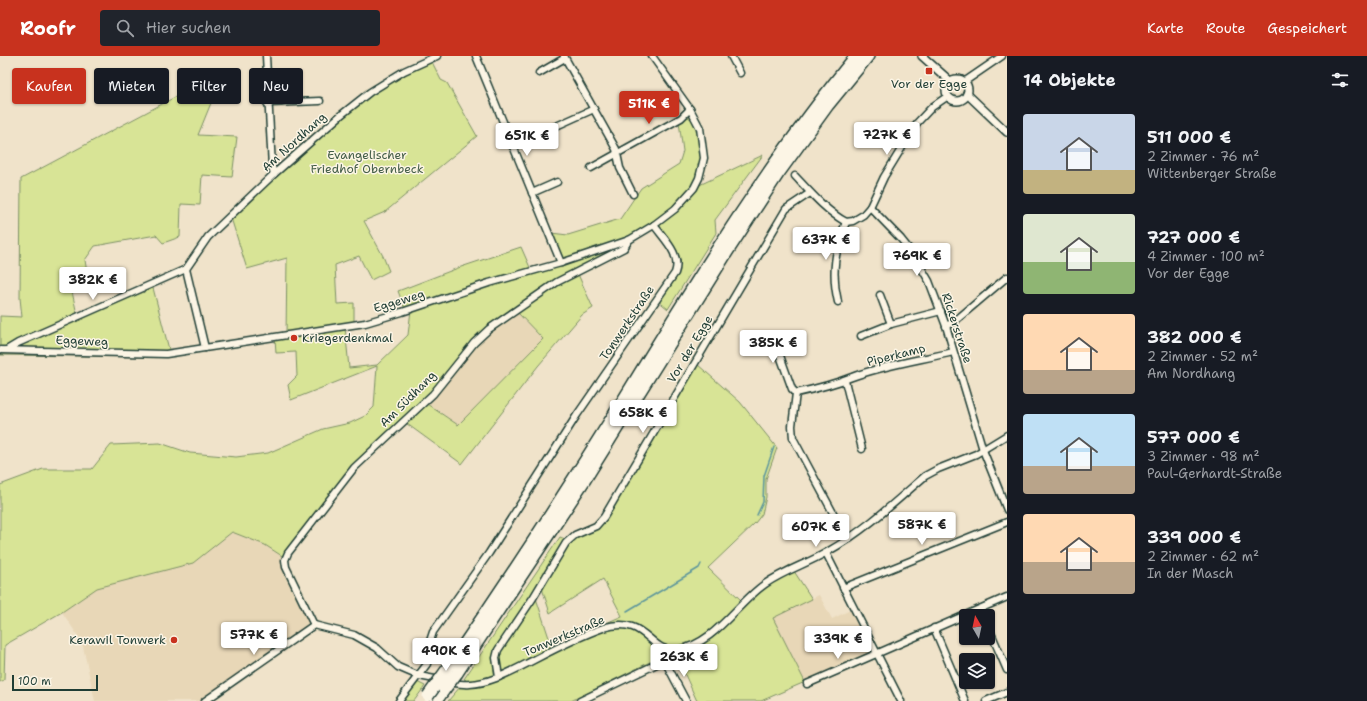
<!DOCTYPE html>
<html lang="de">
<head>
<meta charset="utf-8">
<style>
  body { margin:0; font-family:"Shantell Sans",sans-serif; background:#20242c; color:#f1f3f6; height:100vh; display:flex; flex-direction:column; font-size:15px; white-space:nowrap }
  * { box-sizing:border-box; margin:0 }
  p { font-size:13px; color:#9ea1a6 }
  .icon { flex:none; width:22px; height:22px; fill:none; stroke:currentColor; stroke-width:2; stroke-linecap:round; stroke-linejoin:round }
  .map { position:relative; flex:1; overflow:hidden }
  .sheet { display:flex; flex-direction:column; background:#171b24; width:360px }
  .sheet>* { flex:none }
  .guide { position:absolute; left:12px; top:12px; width:380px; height:36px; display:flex; gap:8px }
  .needle { width:26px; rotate:351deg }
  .controls { position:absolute; left:959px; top:553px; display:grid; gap:8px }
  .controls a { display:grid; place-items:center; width:36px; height:36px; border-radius:4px; background:#171b24; box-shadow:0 1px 3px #0004; font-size:20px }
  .scale { position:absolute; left:12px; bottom:10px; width:86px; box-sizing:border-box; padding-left:4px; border:2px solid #1f3d34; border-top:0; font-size:11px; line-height:14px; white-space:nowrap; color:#1f3d34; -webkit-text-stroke:3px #fcf5e5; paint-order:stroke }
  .price { position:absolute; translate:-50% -34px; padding:0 9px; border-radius:4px; background:#fff; color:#222; font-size:13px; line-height:26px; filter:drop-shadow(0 1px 2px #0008) }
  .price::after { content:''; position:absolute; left:50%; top:24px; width:12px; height:9px; margin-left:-6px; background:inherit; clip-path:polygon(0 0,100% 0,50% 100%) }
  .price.selected { background:#c8321e; color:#fff }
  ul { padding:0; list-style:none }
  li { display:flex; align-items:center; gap:12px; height:100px; padding:0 16px }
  li span { display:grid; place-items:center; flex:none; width:112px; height:80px; border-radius:4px; color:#555 }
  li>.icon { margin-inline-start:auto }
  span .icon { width:48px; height:48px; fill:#fffc; stroke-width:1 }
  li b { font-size:17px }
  h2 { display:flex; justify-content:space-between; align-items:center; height:48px; padding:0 16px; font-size:17px }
  .tag { padding:0 14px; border-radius:4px; background:#171b24; box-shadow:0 1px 3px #0004; font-size:14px; line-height:36px }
  .tag.selected { background:#c8321e; color:#fff }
  header { display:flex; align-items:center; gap:24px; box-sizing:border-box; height:56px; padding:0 20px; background:#c8321e; color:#fff }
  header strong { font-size:19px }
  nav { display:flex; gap:22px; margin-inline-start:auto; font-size:14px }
  .search { width:280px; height:36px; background:#20242c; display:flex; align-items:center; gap:10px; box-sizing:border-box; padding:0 14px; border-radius:4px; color:#9ea1a6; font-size:15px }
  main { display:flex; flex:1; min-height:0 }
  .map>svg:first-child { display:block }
</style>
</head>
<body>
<header>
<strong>Roofr</strong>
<div class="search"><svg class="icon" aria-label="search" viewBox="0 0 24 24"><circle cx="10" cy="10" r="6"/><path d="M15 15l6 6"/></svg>Hier suchen</div>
<nav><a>Karte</a><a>Route</a><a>Gespeichert</a></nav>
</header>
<main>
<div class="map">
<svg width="1007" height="645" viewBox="0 0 1007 645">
  <rect width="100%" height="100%" fill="#f0e3ca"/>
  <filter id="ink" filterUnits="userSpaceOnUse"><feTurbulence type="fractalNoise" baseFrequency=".025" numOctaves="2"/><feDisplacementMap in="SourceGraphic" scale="8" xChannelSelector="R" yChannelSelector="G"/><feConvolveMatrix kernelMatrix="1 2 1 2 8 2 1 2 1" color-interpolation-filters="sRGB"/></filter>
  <g filter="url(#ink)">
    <g fill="#e8d7b7">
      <path d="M516,255L543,283L458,369L424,346L475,287Z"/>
      <path d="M232,476L265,489L282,500L284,518L309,568L204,645H95L82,586L62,556L96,532L193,507Z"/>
      <path d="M819,539L832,563L852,553L873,595L805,626L772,562Z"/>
    </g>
    <g fill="#d8e496" stroke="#7c9065" fill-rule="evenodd">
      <path d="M432,6L441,24L447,27L477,80L385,156L364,165L383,200L389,215L371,224L359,200L335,209L337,248L354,247V270L345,271L349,312L377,309L408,279L411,254L406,256L398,235L458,212L521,191L532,216L564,208L551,177L568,179L620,163L641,132L679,108L683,95L679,66L686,60L693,64C705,87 703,111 691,133L763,99L715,164L716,177L668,253L657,244C663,236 677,220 680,210C683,198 661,178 653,169L624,191L557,226L488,273L424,346L458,369L543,283L516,255L577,216L593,252L582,259L538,310L462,408L403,365L327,444L282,500L265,489L232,476L193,507L97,532L62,556L5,589L4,624L0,626V429L43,413H92L111,389L160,387L190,397L236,401L268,397L323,373L350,367L365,360L374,351L377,310L291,344L288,329L297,320L296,296L276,297L275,282L286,280L287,202L247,213L231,162C277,121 321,75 371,39C390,26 411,15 432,6Z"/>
      <path d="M224,15L198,79L237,81L232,121L202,119L200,149L181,148L180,181L163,187L156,179L95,190L85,204L87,217L69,222L78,263L153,232L171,301L0,299V260L22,261L20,242L21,123Z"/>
      <path d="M697,308L740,346L777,392L766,423V441L762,458L755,467L708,512L742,545L750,535L790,509L812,543L773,562L805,626L761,645H697L676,599L656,603L571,645H448L466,624L464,623L560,481L570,485L597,471ZM603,523L622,560L552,591L534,536L540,526L550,557Z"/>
      <path d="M417,626L425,630L414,645H402Z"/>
    </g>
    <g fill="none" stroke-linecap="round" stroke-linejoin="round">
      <g stroke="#5b959c" stroke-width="1.5">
        <path d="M757,459L763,446L764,420L774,391"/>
        <path d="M627,555L699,512L701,508"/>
      </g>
      <g stroke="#1f3d34" stroke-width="9">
        <g id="minor">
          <path d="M266,0L272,111L274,118"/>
          <path d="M476,0L561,207"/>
          <path d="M564,0L616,93L620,112L633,138"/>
          <path d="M731,0L740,17"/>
          <path d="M539,17L565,2"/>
          <path d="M964,26L1002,0"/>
          <path d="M267,47L320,45"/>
          <path d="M512,90L594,53"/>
          <path d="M591,112L681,62L690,53"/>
          <path d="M795,120C810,136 826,155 846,166L853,165L863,159L870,151L884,121L917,67L932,51L948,40"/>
          <path d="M532,137L557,126"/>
          <path d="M870,151L901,183L913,198L929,225L946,270L983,394L1007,454"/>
          <path d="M186,213L205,292"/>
          <path d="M880,239L891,268"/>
          <path d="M838,246C831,217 835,193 846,166"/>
          <path d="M946,270L955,265L1007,221"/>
          <path d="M861,280L891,268L941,255"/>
          <path d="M788,282L783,285L778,294L792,333L796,337"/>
          <path d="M8,293L18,287L186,213L208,181L274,118L341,59L370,36L404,15L437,0"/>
          <path d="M0,294L166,298L365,267L402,256L489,227L561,207L629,184L654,169L675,153L694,132L699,122L704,102L700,72L690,53L652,0"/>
          <path d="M845,325L862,393"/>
          <path d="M796,337C815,333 834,328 852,321C884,309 920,304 953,296"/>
          <path d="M796,337L792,370L793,382L847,483"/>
          <path d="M826,497L901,645"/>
          <path d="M843,532L1007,466"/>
          <path d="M314,569L354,579L377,592L398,611L419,620L440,624"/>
          <path d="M314,569L286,511L285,504L288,497L354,412L433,338L474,287L489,273L557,226L624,192L629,184"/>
          <path d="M988,570L1007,614"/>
          <path d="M934,572L965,645"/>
          <path d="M667,601L668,611L686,645"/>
          <path d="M499,621L496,602L498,594L533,542L566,487L575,479L596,470L604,461L786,153L810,137"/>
          <path d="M449,626C455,627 463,629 470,628C490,627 508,617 526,608C551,595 577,581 603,572C648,558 648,598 677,594C715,588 736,548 765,528C785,514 807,508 827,496C863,476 894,447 925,420L938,413L976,398L1007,379"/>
          <path d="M807,628L1007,541"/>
          <path d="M205,645L314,569"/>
          <path d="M399,645L427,608L430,585L433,576L489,497L577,359L675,217C682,199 664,183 654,169"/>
          <path d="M580,645L667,603"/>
          <path d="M986,645L1007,636"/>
        </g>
      </g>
      <g stroke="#1f3d34" stroke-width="10">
        <g id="tertiary">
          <path d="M922,0L950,25"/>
          <circle cx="957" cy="34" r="11"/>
          <path d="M967,38L1007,76"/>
        </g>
      </g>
      <g stroke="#1f3d34" stroke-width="14">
        <g id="motorway">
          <path d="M448,612C508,525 566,436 622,346C695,227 767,108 856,0"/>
          <path d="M457,617L584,425L727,196L778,118L828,49L868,0"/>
          <path d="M436,645L444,634"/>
        </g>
      </g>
      <use href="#minor" stroke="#fcf5e5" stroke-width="6"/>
      <use href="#tertiary" stroke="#fcf5e5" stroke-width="7"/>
      <use href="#motorway" stroke="#fcf5e5" stroke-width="11"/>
      <g stroke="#1f3d34" stroke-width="14" stroke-linecap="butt">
        <g id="motorway-bridge">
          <path d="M444,634L457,617"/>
          <path d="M428,640L448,612"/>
        </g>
      </g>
      <use href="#motorway-bridge" stroke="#fcf5e5" stroke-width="11"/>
    </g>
  </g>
  <g fill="#c8321e" stroke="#fcf5e5" stroke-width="1.5">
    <rect x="925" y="11" width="8" height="8" rx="2"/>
    <circle cx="294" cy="282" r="4"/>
    <circle cx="174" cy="584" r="4"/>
  </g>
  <g text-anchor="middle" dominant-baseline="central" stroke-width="3" stroke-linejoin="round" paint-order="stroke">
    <g font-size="12" fill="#1f3d34" stroke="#fcf5e5">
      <text x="929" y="28">Vor der Egge</text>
      <text x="302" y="282" text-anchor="start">Kriegerdenkmal</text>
      <text x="166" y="584" text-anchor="end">Kerawil Tonwerk</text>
    </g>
    <g font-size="12" fill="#1f3d34" stroke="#fcf5e5">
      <text transform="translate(294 86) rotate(-42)">Am Nordhang</text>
      <text transform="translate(399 245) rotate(-17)">Eggeweg</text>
      <text transform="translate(627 267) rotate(-56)">Tonwerkstraße</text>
      <text transform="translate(957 272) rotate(72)">Rickerstraße</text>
      <text transform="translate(82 285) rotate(2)">Eggeweg</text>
      <text transform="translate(690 293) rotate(-59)">Vor der Egge</text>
      <text transform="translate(896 299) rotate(-14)">Piperkamp</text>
      <text transform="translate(408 343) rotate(-45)">Am Südhang</text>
      <text transform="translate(564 580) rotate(-23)">Tonwerkstraße</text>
    </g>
    <g font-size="12" fill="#445e48" stroke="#fcf5e5">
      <text x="367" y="99">Evangelischer<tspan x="367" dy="14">Friedhof Obernbeck</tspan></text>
    </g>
  </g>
</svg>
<div class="controls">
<a><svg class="needle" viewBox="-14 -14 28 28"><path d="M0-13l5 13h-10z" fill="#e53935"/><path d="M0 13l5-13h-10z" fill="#9ea1a6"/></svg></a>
<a><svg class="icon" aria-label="layers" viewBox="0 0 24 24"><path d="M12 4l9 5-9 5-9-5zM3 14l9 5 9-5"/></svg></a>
</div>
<div class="scale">100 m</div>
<b class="price selected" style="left:649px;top:69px">511K €</b>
<b class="price" style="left:887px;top:100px">727K €</b>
<b class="price" style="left:527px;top:101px">651K €</b>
<b class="price" style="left:826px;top:205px">637K €</b>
<b class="price" style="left:917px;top:221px">769K €</b>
<b class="price" style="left:93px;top:245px">382K €</b>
<b class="price" style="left:773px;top:308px">385K €</b>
<b class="price" style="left:643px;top:378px">658K €</b>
<b class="price" style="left:922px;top:490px">587K €</b>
<b class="price" style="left:816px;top:492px">607K €</b>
<b class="price" style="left:254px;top:600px">577K €</b>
<b class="price" style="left:838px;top:604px">339K €</b>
<b class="price" style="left:446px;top:616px">490K €</b>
<b class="price" style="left:684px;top:622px">263K €</b>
<div class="guide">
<a class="tag selected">Kaufen</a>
<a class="tag">Mieten</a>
<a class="tag">Filter</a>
<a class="tag">Neu</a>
</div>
</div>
<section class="sheet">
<h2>14 Objekte<svg class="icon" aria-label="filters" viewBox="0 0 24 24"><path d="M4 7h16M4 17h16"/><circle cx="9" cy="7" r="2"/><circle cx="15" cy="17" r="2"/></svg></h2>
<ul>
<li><span style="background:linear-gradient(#c9d6e8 70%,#c2b280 0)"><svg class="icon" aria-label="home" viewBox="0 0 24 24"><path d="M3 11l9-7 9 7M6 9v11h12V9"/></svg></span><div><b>511 000 €</b><p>2 Zimmer · 76 m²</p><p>Wittenberger Straße</p></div></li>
<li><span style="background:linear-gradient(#dfe7d0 60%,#8fb573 0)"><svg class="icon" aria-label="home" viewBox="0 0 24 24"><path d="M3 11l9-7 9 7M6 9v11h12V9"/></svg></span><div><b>727 000 €</b><p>4 Zimmer · 100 m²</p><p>Vor der Egge</p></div></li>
<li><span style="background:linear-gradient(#ffd9b3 70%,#b9a48a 0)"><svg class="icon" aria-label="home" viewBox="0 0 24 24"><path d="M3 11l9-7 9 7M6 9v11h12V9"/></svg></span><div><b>382 000 €</b><p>2 Zimmer · 52 m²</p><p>Am Nordhang</p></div></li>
<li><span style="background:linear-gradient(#bfe0f5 65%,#b9a48a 0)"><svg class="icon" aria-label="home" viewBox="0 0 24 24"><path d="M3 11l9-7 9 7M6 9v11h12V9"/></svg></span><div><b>577 000 €</b><p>3 Zimmer · 98 m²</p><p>Paul-Gerhardt-Straße</p></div></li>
<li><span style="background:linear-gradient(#ffd9b3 60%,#b9a48a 0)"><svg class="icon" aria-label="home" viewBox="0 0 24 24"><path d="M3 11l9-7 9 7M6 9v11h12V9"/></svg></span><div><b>339 000 €</b><p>2 Zimmer · 62 m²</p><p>In der Masch</p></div></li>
</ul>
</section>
</main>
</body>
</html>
